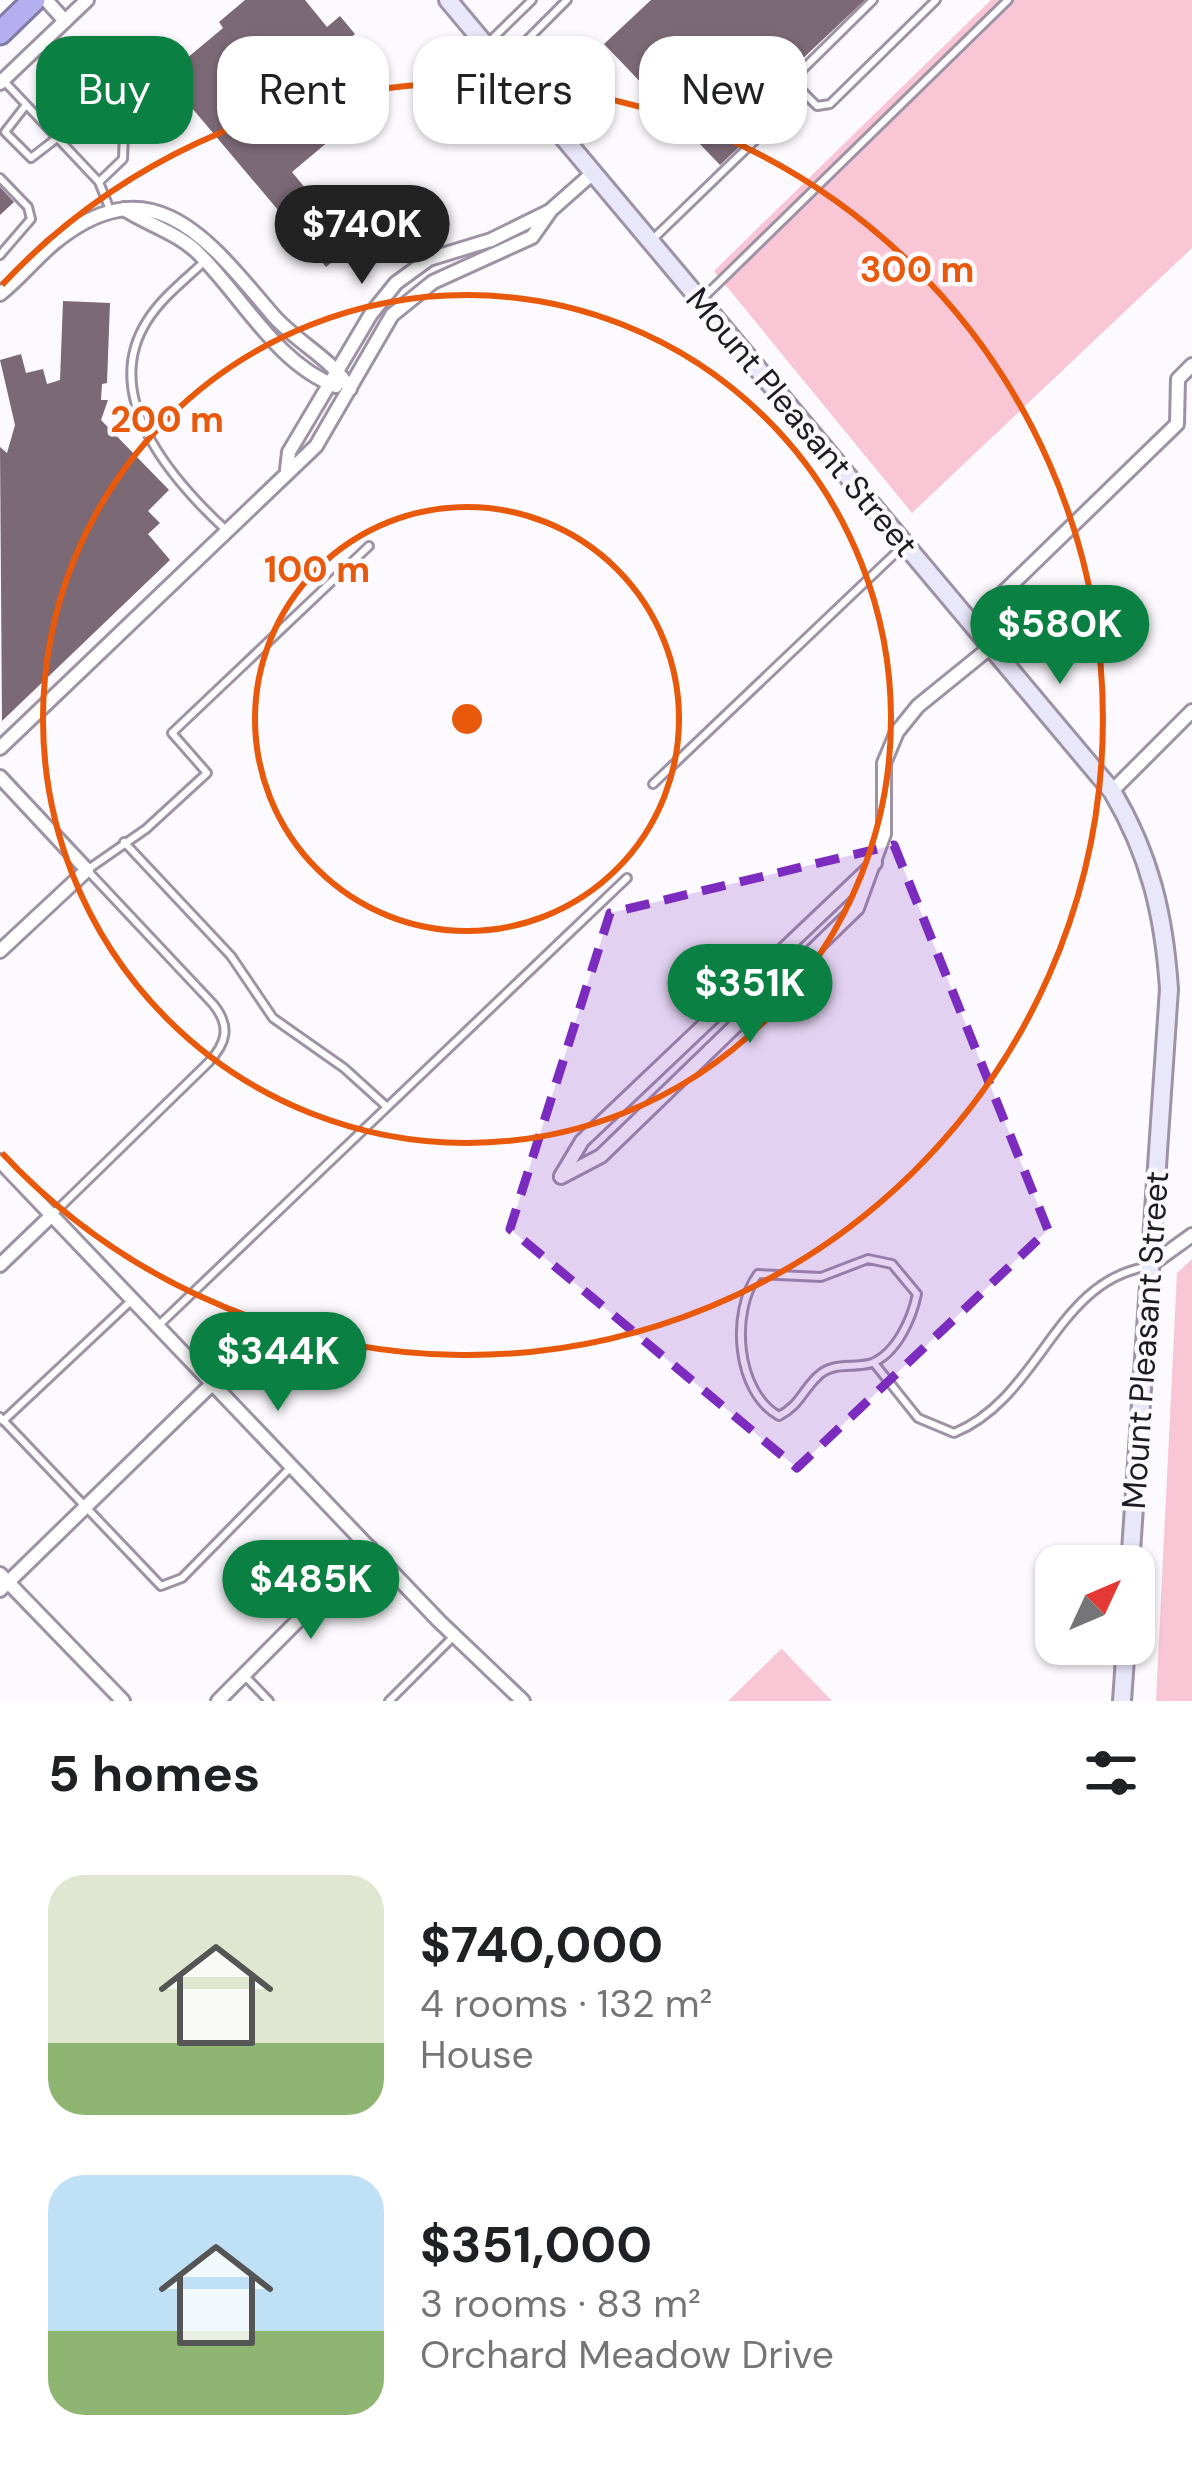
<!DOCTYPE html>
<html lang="en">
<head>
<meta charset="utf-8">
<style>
  body { margin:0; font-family:"DM Sans",sans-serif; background:#f2f2f2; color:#202124; height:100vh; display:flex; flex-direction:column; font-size:45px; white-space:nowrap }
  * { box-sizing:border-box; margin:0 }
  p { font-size:39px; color:#757577 }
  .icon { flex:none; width:66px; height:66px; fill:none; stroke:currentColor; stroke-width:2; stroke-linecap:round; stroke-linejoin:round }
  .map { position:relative; height:1701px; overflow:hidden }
  .side { display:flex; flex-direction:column; background:#fff; flex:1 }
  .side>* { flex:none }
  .guide { position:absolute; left:36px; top:36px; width:1122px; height:108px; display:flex; gap:24px }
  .needle { width:78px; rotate:46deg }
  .buttons { position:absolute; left:1035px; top:1545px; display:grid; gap:24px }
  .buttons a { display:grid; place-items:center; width:120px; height:120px; border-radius:24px; background:#fff; box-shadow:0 3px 9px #0004; font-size:60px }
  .price { position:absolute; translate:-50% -102px; padding:0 27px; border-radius:42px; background:#0b8043; color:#fff; font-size:39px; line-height:78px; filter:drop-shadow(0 3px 6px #0008) }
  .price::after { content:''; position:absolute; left:50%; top:72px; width:36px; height:27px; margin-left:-18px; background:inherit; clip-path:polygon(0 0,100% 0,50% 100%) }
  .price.active { background:#222; color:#fff }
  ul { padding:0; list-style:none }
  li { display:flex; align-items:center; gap:36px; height:300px; padding:0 48px }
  li span { display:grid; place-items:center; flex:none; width:336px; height:240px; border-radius:36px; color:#555 }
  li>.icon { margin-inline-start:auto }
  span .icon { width:144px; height:144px; fill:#fffc; stroke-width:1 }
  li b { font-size:51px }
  h2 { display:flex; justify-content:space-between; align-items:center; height:144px; padding:0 48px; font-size:51px }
  .chip { padding:0 42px; border-radius:36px; background:#fff; box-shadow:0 3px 9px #0004; font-size:42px; line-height:108px }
  .chip.active { background:#0b8043; color:#fff }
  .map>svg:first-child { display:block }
</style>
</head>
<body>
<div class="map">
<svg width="1192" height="1701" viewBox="0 0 1192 1701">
  <rect width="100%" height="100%" fill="#fcfafe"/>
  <g fill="#f9c6d5">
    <path d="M991,0H1192V248L912,513L714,271Z"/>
    <path d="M1192,1259V1701H1156L1177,1273Z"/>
    <path d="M782,1649L832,1701H728L781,1649Z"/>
  </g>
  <g fill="#7b6976">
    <path d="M245,0H305L327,27L340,16L355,34L343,44L385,94L292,172L329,217L367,185L391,213L326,267L165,76L166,69L176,60L180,64L223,28L219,22Z"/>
    <path d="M651,0H865L799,62L776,38L744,69L781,107L720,165L604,44Z"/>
    <path d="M57,69L97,110L79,128L39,86Z"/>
    <path d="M0,187L14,202L0,215Z"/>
    <path d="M63,301L110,303L107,383L102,384L101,400H108L101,420L169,490L148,511L160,523L148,534L170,560L2,721L0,447L7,453L15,425L0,360L21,354L26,373L43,369L47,384L60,380Z"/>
  </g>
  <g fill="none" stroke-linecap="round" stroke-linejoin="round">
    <g stroke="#9e92a5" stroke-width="12">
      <g id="lane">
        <path d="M487,44L532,0"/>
        <path d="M39,45L124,134L123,159L99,182"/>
        <path d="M505,62L567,0"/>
        <path d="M3,80L99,182L110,210"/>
        <path d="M804,93L798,86L802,70L873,0"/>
        <path d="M26,105L5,132L31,158L57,138"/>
        <path d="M0,178L28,207L31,219L0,255"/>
        <path d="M653,239L804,93L817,106L830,104L936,0"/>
        <path d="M206,260C186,279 162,297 147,321C99,397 173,481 226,530"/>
        <path d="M702,299L1008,0"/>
        <path d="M653,784L902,547"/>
        <path d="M124,842L231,956L273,1018L344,1068L386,1106"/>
        <path d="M52,1215L208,1063C227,1043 231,1026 213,1004L87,870L146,829L207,773L172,733L369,546"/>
        <path d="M868,1259L892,1264L917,1294C912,1318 897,1353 872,1363C854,1369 833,1361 818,1376C802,1391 800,1405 779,1416C736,1392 730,1312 758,1274L821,1277Z"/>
        <path d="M159,1325L627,878"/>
        <path d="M874,1363L918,1418L954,1433C1040,1398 1055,1282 1146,1267"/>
        <path d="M0,1417L161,1586L182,1578L290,1468"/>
        <path d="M3,1421L132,1300"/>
        <path d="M244,1675L269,1701"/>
        <path d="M389,1701L454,1636"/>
      </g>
    </g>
    <g stroke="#9e92a5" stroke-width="18">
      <g id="street">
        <path d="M46,0L65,21"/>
        <path d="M0,83L87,0"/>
        <path d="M124,209C147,224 175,232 196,251C240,293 276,364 336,386"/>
        <path d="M0,294C19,279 35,259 54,243C152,163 208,239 271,313C295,342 332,358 350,389"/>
        <path d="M287,470L289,452L371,314L396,283L429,259L491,240L548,212"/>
        <path d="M972,623L1177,424L1178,379L1192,365"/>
        <path d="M0,748L316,446L392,315L433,282L532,237L551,210L594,172"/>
        <path d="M0,777L87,870L0,951"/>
        <path d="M1112,791L1192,711"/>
        <path d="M0,1161L439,1621L523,1701"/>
        <path d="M561,1176L582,1141L875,863"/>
        <path d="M561,1177L601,1156L857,908L884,834V763L897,732L918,706L992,646"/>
        <path d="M0,1265L52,1215"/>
        <path d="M1149,1266L1192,1235"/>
        <path d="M0,1574L123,1701"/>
        <path d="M0,1590L214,1382"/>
        <path d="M218,1701L370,1548"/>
      </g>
    </g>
    <g stroke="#9e92a5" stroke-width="22">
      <g id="secondary">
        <path d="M448,0L1112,791C1150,855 1164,915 1169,989L1130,1566"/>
        <path d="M1122,1701L1126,1644"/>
      </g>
    </g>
    <g stroke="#807ba7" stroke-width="27">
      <path id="highway" d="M0,33L34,0"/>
    </g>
    <use href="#lane" stroke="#fff" stroke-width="6"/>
    <use href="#street" stroke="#fff" stroke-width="12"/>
    <use href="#secondary" stroke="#e9e7fa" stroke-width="16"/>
    <use href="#highway" stroke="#b5aeef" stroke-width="21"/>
  </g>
  <path fill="#7b2cbf" fill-opacity="0.2" stroke="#7b2cbf" stroke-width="9" stroke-dasharray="24 15" stroke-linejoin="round" d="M894,845L1048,1230L797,1468L510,1229L610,913Z"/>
  <g fill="none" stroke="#e8590c" stroke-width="6">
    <circle cx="467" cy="719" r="212"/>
    <circle cx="467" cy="719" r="424"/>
    <path d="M2 285A636 636 0 1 1 2 1153"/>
  </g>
  <g text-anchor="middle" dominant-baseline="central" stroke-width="9" stroke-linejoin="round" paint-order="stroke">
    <g font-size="33" fill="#1f1b22" stroke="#fcfafe">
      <text transform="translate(802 422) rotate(50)">Mount Pleasant Street</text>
      <text transform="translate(1145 1340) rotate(-86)">Mount Pleasant Street</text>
    </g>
  </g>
  <circle cx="467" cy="719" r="18" fill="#e8590c" stroke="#fcfafe" stroke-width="6"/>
  <g font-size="36" text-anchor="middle" font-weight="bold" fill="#e8590c" stroke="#fcfafe" stroke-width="9" stroke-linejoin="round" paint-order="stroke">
    <text x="917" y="282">300 m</text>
    <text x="167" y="432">200 m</text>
    <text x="317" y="582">100 m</text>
  </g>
</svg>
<div class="buttons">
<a><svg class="needle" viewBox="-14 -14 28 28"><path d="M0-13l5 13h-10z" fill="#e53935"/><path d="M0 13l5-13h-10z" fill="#757577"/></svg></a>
</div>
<b class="price active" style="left:362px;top:287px">$740K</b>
<b class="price" style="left:1060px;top:687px">$580K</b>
<b class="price" style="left:750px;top:1046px">$351K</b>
<b class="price" style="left:278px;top:1414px">$344K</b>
<b class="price" style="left:311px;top:1642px">$485K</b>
<div class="guide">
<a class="chip active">Buy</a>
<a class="chip">Rent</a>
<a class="chip">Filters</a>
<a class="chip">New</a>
</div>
</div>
<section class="side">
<h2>5 homes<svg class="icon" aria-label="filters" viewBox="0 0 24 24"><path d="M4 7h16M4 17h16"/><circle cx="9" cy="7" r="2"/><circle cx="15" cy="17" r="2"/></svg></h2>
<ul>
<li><span style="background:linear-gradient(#dfe7d0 70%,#8fb573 0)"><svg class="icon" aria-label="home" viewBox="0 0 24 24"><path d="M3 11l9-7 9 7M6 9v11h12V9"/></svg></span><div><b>$740,000</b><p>4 rooms · 132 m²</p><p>House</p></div></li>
<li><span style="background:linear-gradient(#bfe0f5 65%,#8fb573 0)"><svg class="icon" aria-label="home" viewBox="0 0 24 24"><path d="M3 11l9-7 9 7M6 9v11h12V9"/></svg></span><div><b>$351,000</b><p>3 rooms · 83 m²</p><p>Orchard Meadow Drive</p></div></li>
</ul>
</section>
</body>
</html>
